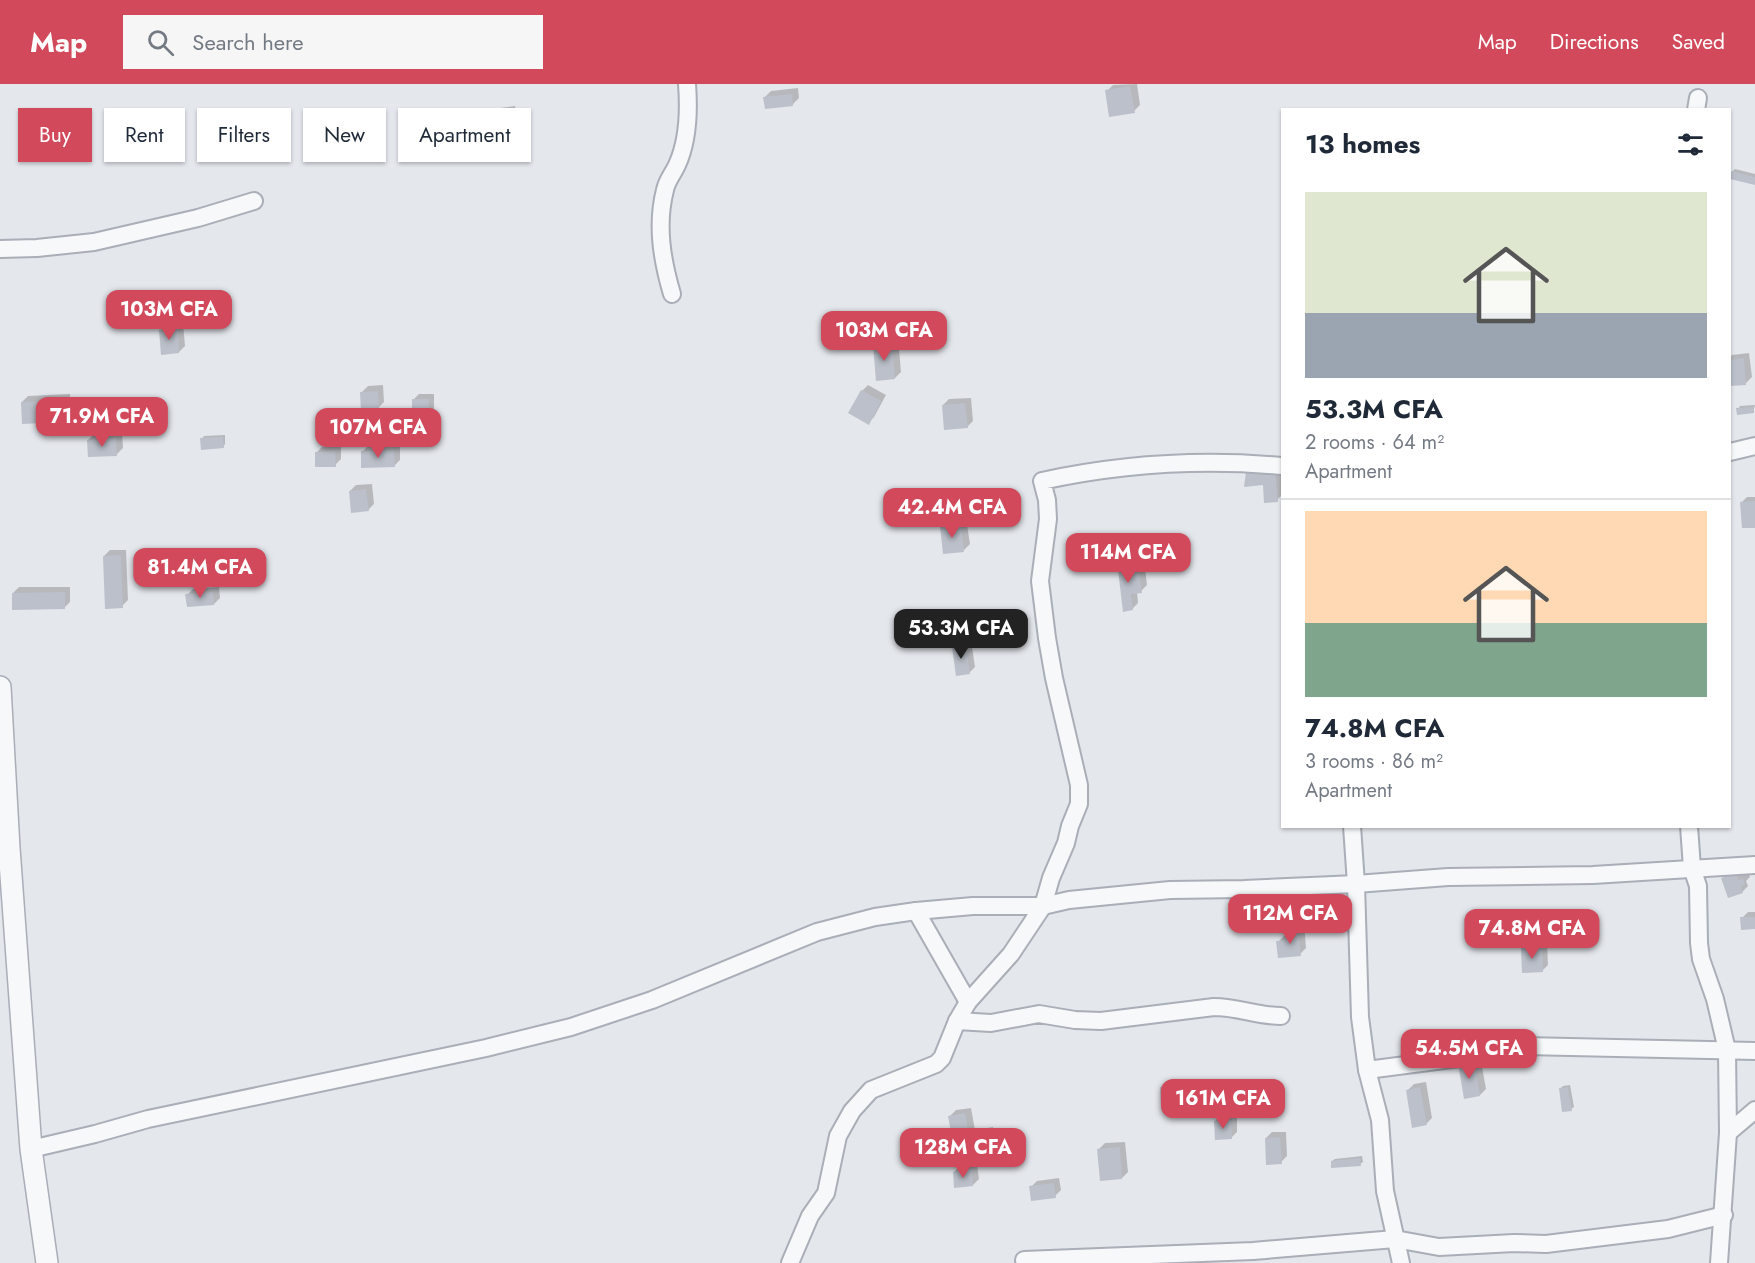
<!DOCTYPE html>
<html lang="en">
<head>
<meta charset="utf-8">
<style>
  body { margin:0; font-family:Jost,sans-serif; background:#f6f6f7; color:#1f2937; height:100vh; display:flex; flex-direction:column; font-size:22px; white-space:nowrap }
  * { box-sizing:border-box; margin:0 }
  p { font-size:20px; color:#747a83 }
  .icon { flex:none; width:33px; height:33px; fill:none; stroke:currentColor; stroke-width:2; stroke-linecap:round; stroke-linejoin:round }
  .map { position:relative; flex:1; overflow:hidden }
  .panel { position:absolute; left:1281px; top:24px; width:450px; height:720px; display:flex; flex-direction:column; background:#fff; border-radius:0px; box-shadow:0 2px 4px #0004 }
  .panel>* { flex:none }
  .top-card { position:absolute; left:18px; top:24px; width:570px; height:54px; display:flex; gap:12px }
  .price { position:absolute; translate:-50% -51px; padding:0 14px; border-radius:12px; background:#d1495b; color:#fff; font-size:20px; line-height:39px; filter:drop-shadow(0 2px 3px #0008) }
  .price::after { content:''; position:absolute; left:50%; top:36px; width:18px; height:14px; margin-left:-9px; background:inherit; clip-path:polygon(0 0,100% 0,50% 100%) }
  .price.current { background:#222; color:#fff }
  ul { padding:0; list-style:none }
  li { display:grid; align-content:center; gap:12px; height:318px; padding:0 24px }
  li+li { border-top:2px solid #e0e1e3 }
  li span { display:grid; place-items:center; height:186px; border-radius:0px; color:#555 }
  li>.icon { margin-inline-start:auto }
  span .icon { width:108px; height:108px; fill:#fffc; stroke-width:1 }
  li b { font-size:26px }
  h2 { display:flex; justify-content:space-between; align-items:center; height:72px; padding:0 24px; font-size:26px }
  .pill { padding:0 21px; border-radius:0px; background:#fff; box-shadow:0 2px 4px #0004; font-size:21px; line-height:54px }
  .pill.current { background:#d1495b; color:#fff }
  header { display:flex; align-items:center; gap:36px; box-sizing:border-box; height:84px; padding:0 30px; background:#d1495b; color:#fff }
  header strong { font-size:28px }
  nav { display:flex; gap:33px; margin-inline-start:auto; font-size:21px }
  .search { width:420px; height:54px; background:#f6f6f7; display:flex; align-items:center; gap:15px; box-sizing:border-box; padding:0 21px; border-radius:0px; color:#747a83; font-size:22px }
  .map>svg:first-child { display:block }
</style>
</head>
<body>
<header>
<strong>Map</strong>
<div class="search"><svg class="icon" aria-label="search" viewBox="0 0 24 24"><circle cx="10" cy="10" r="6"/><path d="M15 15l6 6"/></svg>Search here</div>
<nav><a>Map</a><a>Directions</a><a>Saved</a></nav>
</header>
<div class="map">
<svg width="1755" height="1179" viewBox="0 0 1755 1179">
  <rect width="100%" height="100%" fill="#e4e7ec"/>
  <g fill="#0003">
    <path d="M1137,0L1140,21L1134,27L1107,7L1113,1Z"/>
    <path d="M798,4L799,14L793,20L765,13L771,7Z"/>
    <path d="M515,22L519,62L513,68L494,30L500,24Z"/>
    <path d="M151,24H177L178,50L172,56L145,30Z"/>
    <path d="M379,33L381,53L375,59L346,41L352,35Z"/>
    <path d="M1735,85L1755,90V100L1732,88Z"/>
    <path d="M183,239L185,262L179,268L161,246L167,240Z"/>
    <path d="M898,253L901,288L895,294L874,261L880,255Z"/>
    <path d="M1749,269L1752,293L1746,299L1730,301V273L1732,271Z"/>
    <path d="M383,301L384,318L378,324L362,308L368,302Z"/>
    <path d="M868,301L886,311L874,333L868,339L862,307Z"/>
    <path d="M70,310L71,330L65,336L22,318L28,312Z"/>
    <path d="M419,310H434V337L428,343L413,316Z"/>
    <path d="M971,314L973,337L967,343L943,321L949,315Z"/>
    <path d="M1755,321L1753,328L1738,325L1740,322Z"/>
    <path d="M122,349L123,364L117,370L88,356L94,350Z"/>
    <path d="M225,351V360L223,363L202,355L204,352Z"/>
    <path d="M341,362V375L335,381L316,369L322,363Z"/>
    <path d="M368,362H400V376L394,382L362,368Z"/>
    <path d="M1281,381L1282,411L1277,416L1265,400Z"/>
    <path d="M372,400L374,420L368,426L350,407L356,401Z"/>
    <path d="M1747,413H1755V442L1741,419Z"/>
    <path d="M966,434L970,460L964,466L941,442L947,436Z"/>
    <path d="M110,466H126L128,516L122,522L104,472Z"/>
    <path d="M1136,470L1138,483L1145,484L1147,501L1141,507L1137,508L1138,519L1132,525L1119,477L1125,471Z"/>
    <path d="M19,503H70V518L64,524L13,509Z"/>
    <path d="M219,503L220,514L214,520L187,511L193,505Z"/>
    <path d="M971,556L975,583L969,589L953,563L959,557Z"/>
    <path d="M1742,784L1744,791L1749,790L1750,793L1746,797L1748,802L1742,808L1723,794L1729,788Z"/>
    <path d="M1748,828H1755V844L1742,834Z"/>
    <path d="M1304,839L1306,864L1300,870L1278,858L1284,852L1289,851L1288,846L1294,840Z"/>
    <path d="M1547,858L1548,881L1542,887L1522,865L1528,859Z"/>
    <path d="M1480,971L1486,1005L1480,1011L1460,979Z"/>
    <path d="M1180,996L1182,1013L1176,1019L1161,1003L1167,997Z"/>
    <path d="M1426,998L1432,1034L1426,1040L1408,1006L1414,1000Z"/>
    <path d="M1570,1001L1574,1023L1571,1025L1560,1005L1563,1002Z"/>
    <path d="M971,1024L975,1046L993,1043L996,1056L990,1062L956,1068L950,1032L956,1026Z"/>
    <path d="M1221,1031H1237V1048L1231,1054L1215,1037Z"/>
    <path d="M1272,1048H1286L1287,1072L1281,1078L1266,1054Z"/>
    <path d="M929,1057L930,1067L927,1069L905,1062L907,1059Z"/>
    <path d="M1125,1058L1128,1088L1122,1094L1099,1065L1105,1059Z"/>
    <path d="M1362,1072L1363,1078L1360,1080L1332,1077L1335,1075Z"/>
    <path d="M977,1080L979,1095L973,1101L954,1088L960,1082Z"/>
    <path d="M1059,1094L1061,1106L1055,1112L1031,1103L1037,1097Z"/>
  </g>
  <g fill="#bbc0ca">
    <path d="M1130,2L1135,29L1109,33L1105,6Z"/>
    <path d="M792,10L793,22L765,25L763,13Z"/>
    <path d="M510,28L513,70L496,71L492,29Z"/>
    <path d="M143,29H172V57L143,58Z"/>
    <path d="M374,38L375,61L346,63L344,40Z"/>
    <path d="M1731,87L1755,93V101L1730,95Z"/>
    <path d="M178,244L179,269L161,271L159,246Z"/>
    <path d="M892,258L895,295L876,297L873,260Z"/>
    <path d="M1744,274L1746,301L1730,302V276Z"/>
    <path d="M861,306L881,317L869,341L848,329Z"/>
    <path d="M378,307L379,326L361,327L360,308Z"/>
    <path d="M412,315H429L428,345L412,344Z"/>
    <path d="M65,316L66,338L22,340L21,318Z"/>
    <path d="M965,319L968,344L944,346L942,321Z"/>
    <path d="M1754,323V329L1737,331L1736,324Z"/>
    <path d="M223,353L224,364L201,366L200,354Z"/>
    <path d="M116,354L117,372L88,373L87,356Z"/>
    <path d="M335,367L336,383H315V368Z"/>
    <path d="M361,367H394L395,383L361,384Z"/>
    <path d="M1275,386L1278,418L1264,419L1263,401L1244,403L1246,388Z"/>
    <path d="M366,405L369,427L351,429L349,407Z"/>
    <path d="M1755,417V444H1742L1740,418Z"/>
    <path d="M961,439L964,468L943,470L940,442Z"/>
    <path d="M121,471L123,524L105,525L103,472Z"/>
    <path d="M1130,475L1132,488L1139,489L1142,509L1131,510L1133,526L1123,528L1117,477Z"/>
    <path d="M65,508V525L12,526V509Z"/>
    <path d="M213,508L214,521L187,523L185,510Z"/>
    <path d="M966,561L970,590L956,592L952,563Z"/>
    <path d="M1736,789L1738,796L1743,795L1745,800L1741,803L1743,809L1728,814L1721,794Z"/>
    <path d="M1740,833H1755V845L1741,846Z"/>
    <path d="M1298,845L1301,872L1278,874L1276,857L1288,856L1287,846Z"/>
    <path d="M1521,864H1542L1543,888L1522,889Z"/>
    <path d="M1474,976L1480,1012L1464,1015L1458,979Z"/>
    <path d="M1175,1001L1176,1021L1161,1022L1160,1003Z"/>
    <path d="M1420,1003L1427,1041L1412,1044L1406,1006Z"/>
    <path d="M1568,1003L1572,1027L1562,1028L1559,1004Z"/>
    <path d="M965,1029L969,1052L988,1048L990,1064L955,1070L948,1032Z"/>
    <path d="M1231,1036L1232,1055L1215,1056L1214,1037Z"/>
    <path d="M1280,1053L1282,1080L1266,1081L1265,1054Z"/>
    <path d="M927,1059L928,1071L904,1073L903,1061Z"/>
    <path d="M1120,1063L1122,1095L1100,1097L1097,1065Z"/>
    <path d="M1360,1074L1361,1082L1331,1084V1077Z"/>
    <path d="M972,1085L973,1102L954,1104L953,1088Z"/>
    <path d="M1054,1099L1056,1114L1031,1117L1029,1102Z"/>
  </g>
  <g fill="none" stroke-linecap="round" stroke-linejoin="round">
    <g stroke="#a9aeb7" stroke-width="20">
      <g id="minor">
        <path d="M1696,26L1698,14"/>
        <path d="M0,165L37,164L94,158L198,134L254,117"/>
        <path d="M672,210C662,176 656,141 665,106C667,96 673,90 677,81C688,57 689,26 687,0"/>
        <path d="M1730,368L1755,362"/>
        <path d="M1352,742L1356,800L1360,933L1367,986L1483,971L1522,962L1755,967"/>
        <path d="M1689,742L1692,784L1698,802L1699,859L1701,875L1715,915L1727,966L1728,1049L1719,1179"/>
        <path d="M916,827L968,918"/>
        <path d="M957,937L991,939L1039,930L1075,936L1101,937L1214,923C1239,923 1256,932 1281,932"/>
        <path d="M1367,986L1380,1036L1385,1107L1401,1179"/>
        <path d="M1728,1049L1755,1026"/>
        <path d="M31,1065L95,1050L148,1035L486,964L571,943L652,916L817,848L875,833L916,827L973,822H1043L1069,816L1170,806L1244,805L1356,800L1448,793L1593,791L1755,781"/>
        <path d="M1024,1176L1253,1167L1395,1155L1439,1163L1514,1159L1546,1160L1668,1145L1724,1131"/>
        <path d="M790,1179L810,1132L826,1109L838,1052L852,1027L871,1006L936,980L942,974L957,937L968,918L1011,870L1043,822L1051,794L1066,759L1070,742L1079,720V701L1054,594L1047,554L1040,497L1048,435L1047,416L1042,397C1120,380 1203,375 1282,382"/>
      </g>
    </g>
    <g stroke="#a9aeb7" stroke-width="24">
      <path id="tertiary" d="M0,603L9,764L31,1065L47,1179"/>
    </g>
    <use href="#minor" stroke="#f7f8fa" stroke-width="16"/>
    <use href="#tertiary" stroke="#f7f8fa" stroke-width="21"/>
  </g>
</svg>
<b class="price" style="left:169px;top:257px">103M CFA</b>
<b class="price" style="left:884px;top:278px">103M CFA</b>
<b class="price" style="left:102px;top:364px">71.9M CFA</b>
<b class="price" style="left:378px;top:375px">107M CFA</b>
<b class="price" style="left:952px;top:455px">42.4M CFA</b>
<b class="price" style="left:1128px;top:500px">114M CFA</b>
<b class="price" style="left:200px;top:515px">81.4M CFA</b>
<b class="price current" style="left:961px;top:576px">53.3M CFA</b>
<b class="price" style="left:1290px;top:861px">112M CFA</b>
<b class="price" style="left:1532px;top:876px">74.8M CFA</b>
<b class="price" style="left:1469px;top:996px">54.5M CFA</b>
<b class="price" style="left:1223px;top:1046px">161M CFA</b>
<b class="price" style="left:963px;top:1095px">128M CFA</b>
<div class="top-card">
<a class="pill current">Buy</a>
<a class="pill">Rent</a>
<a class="pill">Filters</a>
<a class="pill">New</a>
<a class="pill">Apartment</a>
</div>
<section class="panel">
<h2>13 homes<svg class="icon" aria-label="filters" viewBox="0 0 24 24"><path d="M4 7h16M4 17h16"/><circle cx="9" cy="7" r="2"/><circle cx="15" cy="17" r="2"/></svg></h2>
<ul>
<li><span style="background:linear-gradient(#dfe7d0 65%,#9aa5b1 0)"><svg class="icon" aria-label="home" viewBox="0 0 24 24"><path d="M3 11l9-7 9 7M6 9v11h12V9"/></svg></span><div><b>53.3M CFA</b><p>2 rooms · 64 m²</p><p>Apartment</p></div></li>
<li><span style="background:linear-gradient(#ffd9b3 60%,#7fa58c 0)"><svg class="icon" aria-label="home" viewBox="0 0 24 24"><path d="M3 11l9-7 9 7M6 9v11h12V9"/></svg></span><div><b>74.8M CFA</b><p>3 rooms · 86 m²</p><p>Apartment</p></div></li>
</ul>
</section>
</div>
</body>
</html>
